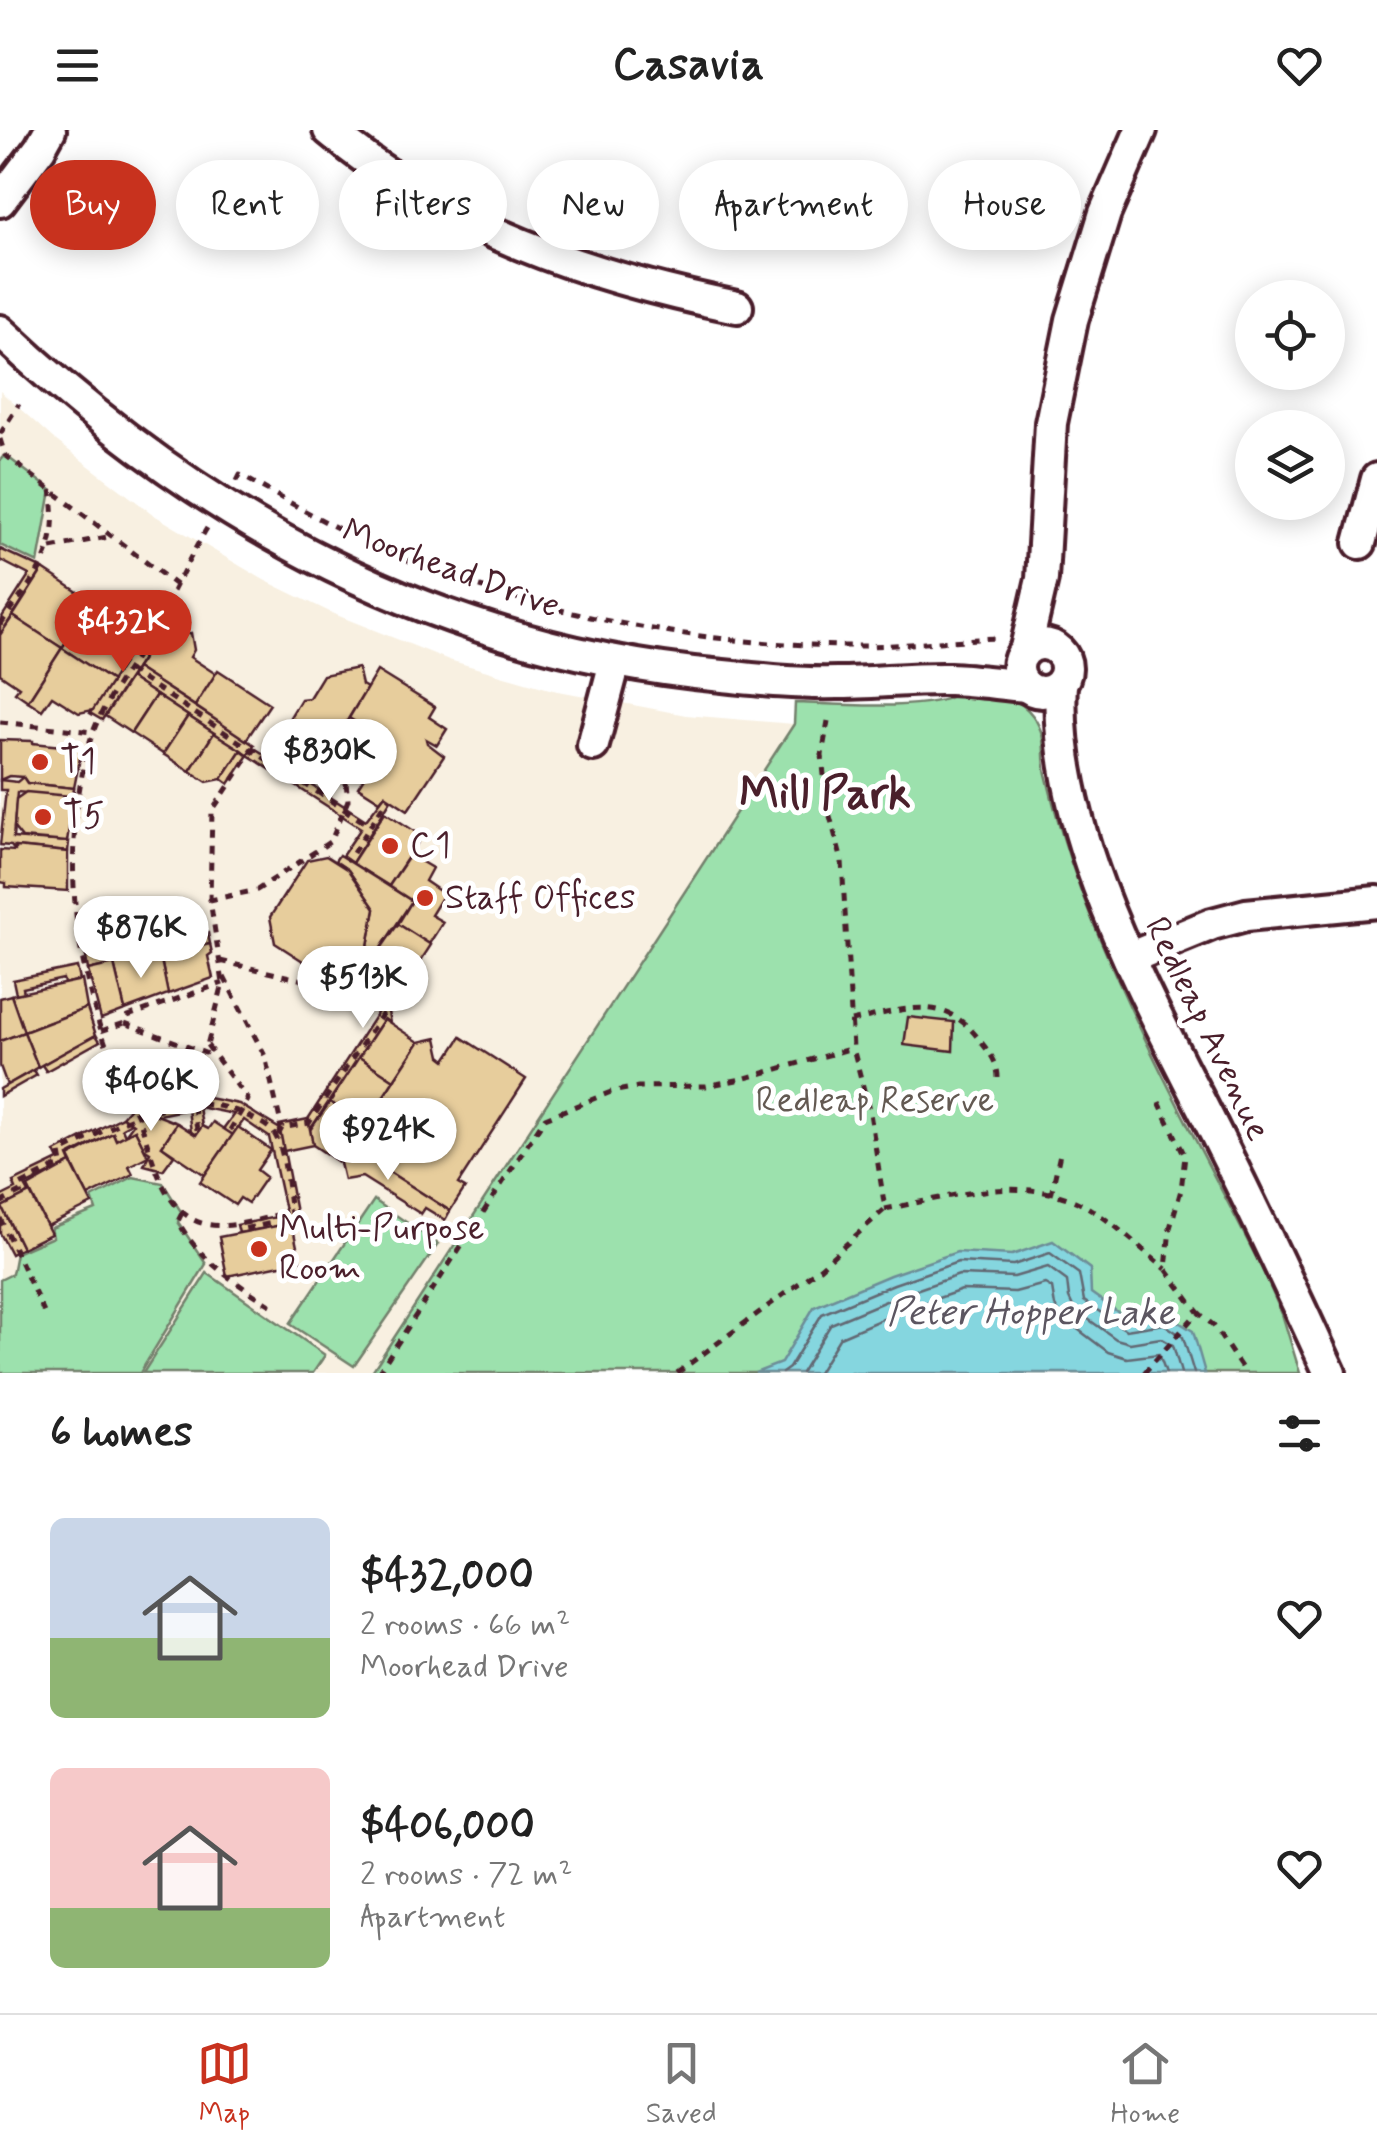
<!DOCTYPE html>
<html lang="en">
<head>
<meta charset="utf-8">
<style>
  body { margin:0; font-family:Mynerve,sans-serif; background:#f2f2f2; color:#222; height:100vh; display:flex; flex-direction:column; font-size:38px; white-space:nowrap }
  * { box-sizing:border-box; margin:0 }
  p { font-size:32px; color:#767676 }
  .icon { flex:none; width:55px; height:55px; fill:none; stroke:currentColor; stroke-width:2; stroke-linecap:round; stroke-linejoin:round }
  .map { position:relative; height:1243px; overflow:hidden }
  .sheet { display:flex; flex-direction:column; background:#fff; flex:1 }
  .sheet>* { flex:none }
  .top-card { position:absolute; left:30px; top:30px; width:1318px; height:90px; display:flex; gap:20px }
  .controls { position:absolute; left:1235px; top:150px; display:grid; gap:20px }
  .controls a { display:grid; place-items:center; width:110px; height:110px; border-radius:50%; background:#fff; box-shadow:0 5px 25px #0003; font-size:50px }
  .price { position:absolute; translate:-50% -85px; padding:0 22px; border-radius:35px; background:#fff; color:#222; font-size:32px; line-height:65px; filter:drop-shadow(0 2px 5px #0008) }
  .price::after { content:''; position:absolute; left:50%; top:60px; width:30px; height:22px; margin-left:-15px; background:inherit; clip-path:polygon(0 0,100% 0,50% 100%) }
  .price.active { background:#c8321e; color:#fff }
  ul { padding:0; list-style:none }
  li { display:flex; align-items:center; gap:30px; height:250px; padding:0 50px }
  li span { display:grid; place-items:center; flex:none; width:280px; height:200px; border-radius:15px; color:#555 }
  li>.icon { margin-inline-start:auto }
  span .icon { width:120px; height:120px; fill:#fffc; stroke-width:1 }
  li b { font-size:42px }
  h2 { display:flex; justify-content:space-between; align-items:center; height:120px; padding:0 50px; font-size:42px }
  .tag { padding:0 35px; border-radius:45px; background:#fff; box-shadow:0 5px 25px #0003; font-size:35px; line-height:90px }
  .tag.active { background:#c8321e; color:#fff }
  header { display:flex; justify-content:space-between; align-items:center; height:130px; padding:0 50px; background:#fff; font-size:45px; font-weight:700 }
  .dock { display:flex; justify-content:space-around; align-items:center; height:140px; border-top:2px solid #e0e0e0; background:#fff; font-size:28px; color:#767676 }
  .dock a { display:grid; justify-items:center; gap:5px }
  .dock .active { color:#c8321e }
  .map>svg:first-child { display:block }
</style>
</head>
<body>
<header><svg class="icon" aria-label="menu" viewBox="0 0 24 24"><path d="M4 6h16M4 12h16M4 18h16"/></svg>Casavia<svg class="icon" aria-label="heart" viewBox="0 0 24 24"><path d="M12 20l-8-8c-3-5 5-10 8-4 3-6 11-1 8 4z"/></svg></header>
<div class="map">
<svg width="1377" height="1243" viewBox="0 0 1377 1243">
  <rect width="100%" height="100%" fill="#fff"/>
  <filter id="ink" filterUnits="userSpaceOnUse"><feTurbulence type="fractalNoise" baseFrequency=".01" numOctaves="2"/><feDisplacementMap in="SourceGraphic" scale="20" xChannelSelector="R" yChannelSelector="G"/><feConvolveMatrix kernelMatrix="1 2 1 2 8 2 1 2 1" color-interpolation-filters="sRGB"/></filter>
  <g filter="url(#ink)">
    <path fill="#f8f0e1" d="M0,261L55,310L154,385L264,450L334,484L449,530L553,560L686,585L794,594L371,1243H0Z"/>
    <g fill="#9ce1ad" stroke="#73806c" stroke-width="2.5">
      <path d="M5,325L51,360L38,433L0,415V330Z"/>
      <path d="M957,564C984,564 1015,561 1033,586C1049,609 1041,621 1046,644C1055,683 1067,723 1081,761C1130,891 1199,1015 1262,1139L1282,1184L1300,1243H371L794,594L795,573C830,574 929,582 957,564Z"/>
      <path d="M133,1047L163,1053L182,1083L178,1092L206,1134L140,1243H0V1150L12,1144L16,1123L53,1107L51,1098L96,1080L92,1068Z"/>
      <path d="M374,1070L438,1114L354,1236L290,1194Z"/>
      <path d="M207,1143L325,1225L313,1243H143Z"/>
    </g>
    <path fill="#85d6df" stroke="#6d8d97" stroke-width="2.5" d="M1053,1111L1090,1139L1091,1163L1129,1190L1166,1184L1193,1201L1205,1243H755L781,1233L814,1177L890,1145L957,1122L1012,1125Z"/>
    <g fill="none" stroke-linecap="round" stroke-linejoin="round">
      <g stroke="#626873" stroke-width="2.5">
        <path d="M782,1243L789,1238L822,1184L894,1154L958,1132L1013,1135L1050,1123L1079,1144L1084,1171L1126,1200L1164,1194L1183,1207L1194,1243"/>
        <path d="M801,1243L831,1194L898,1166L959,1145L1014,1147L1048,1137L1067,1151L1069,1168L1074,1179L1116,1209L1130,1213L1161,1208L1173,1215L1181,1243"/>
        <path d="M818,1243L840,1207L903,1180L962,1160L1015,1162L1045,1154L1052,1158L1055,1176L1063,1188L1108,1222L1127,1228L1159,1224L1166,1243"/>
      </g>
    </g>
    <g fill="#e7cd9c" stroke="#4a1f2b" stroke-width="2.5">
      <path d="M0,419L43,439L0,505V490L29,445L0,430Z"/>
      <path d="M43,439L93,472L62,518L13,486Z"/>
      <path d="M93,472L142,505L112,551L62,518Z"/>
      <path d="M13,486L62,518L28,571L15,562L19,557L0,544V505Z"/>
      <path d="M145,500L156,507L102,590L90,583Z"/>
      <path d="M191,503L194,520L190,527L216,544L195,576L136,538L155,510Z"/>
      <path d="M62,518L112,551L93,580L79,583L52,566L42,580L28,571Z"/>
      <path d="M136,538L254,615L248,625L130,548Z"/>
      <path d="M358,538L362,555L367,558L344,596L322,600L315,596L307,598L290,587L301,569L309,568L323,545Z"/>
      <path d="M218,540L270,574L246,610L195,576Z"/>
      <path d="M377,541L435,577L429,587L447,599L437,615L426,609L427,613L444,626L408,680L385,665L380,671L358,657L384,616L379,613L382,609L349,588Z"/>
      <path d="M130,548L156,565L131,603L105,586Z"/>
      <path d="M156,565L188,586L163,624L131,603Z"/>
      <path d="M188,586L214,603L190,641L163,624Z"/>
      <path d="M214,603L241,620L222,649L207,652L190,641Z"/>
      <path d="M0,610L33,611V613L82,618L74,658L27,653L23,647L9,646L0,650Z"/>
      <path d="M253,617L366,690L385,665L391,670L352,733L342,726L361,698L248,625Z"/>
      <path d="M241,620L248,625L229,654L222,649Z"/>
      <path d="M23,647L27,653L74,658L73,667L17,662L13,708L69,712L68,722L15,717V721L11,716L0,715L6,660H0V650L17,652Z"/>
      <path d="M26,662L70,666L69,676H72L67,712L22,708L14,698L16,669Z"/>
      <path d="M385,682L422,706L389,756L352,733Z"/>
      <path d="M15,717L68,722V761L6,757V753L0,752V720L15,721Z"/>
      <path d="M339,725L412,771L373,830L366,826L375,779L348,740L335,731Z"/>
      <path d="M410,725L432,738L425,751L444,764L431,785L443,792L429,814L398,794L412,771L389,756Z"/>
      <path d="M326,726L348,740L375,779L366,826L353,847L334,851L275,813L270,787L307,730Z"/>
      <path d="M198,781L203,803H208L210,814L169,822L162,784Z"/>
      <path d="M162,784L169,822L128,831L119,787Z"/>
      <path d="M119,787L128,831L88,840L80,789Z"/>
      <path d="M398,794L431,815L407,852L373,830Z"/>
      <path d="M210,814L212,823L208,826L213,848L168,864L160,825Z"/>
      <path d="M160,825L168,864L125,880L114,834Z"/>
      <path d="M366,826L407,852L388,882L390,893L384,889L310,1000L308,989L394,857L367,840L364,843L357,839Z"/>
      <path d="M114,834L125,880L101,889L88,840Z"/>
      <path d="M77,837L80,850L64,854L63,849L23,858L24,863L16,864L13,850Z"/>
      <path d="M82,850L87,878L24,902L11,865Z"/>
      <path d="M11,865L24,902L0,911V868Z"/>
      <path d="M87,878L96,905L38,937L24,902Z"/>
      <path d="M908,887L954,892L953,921L904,915Z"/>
      <path d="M384,889L419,912L394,950L359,927Z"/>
      <path d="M24,902L38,937L7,955L0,936V911Z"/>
      <path d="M96,905L100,911L46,941L42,935Z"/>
      <path d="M461,907L526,949L458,1054L465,1058L450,1081L350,1017L419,912L437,908L441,926L446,930Z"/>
      <path d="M359,927L394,950L365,995L330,972Z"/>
      <path d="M34,940L37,945L0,966V959Z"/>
      <path d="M198,966L239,974L280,999L298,1093L239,1103L237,1095L286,1085L269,1007L244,990L233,1005L223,999L234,984L199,977L202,996L196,1005L191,1002L188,979L159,985L152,983L150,977Z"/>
      <path d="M330,972L365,995L340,1033L313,1015L310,1000Z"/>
      <path d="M133,974L150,977L152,983L177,993L162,1016L174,1025L163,1040L144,1035L150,1022L144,1018L135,1000L125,1005L133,994L122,987Z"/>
      <path d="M122,987L131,993L122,998L125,1005L116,1010L113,1003L68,1026L71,1033L25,1056L29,1063L2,1077L22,1118L11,1124L0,1103V1067L16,1059L13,1052L59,1030L55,1022Z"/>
      <path d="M308,989L313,1015L284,1021L279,995Z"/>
      <path d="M213,992L233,1005L205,1045L162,1016L177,993L196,1005L202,996L208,999Z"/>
      <path d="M238,997L271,1020L257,1040L266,1047L248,1073L240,1068L235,1075L200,1052Z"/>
      <path d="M135,1000L148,1026L129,1036L133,1044L88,1066L69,1027L113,1003L116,1010Z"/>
      <path d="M350,1017L450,1081L445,1090L425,1078L421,1084L362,1047L344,1050L340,1033Z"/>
      <path d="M71,1033L92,1074L47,1096L28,1057Z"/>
      <path d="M30,1063L51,1104L22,1118L2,1077Z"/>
      <path d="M292,1093L300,1131L227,1146L219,1107Z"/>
    </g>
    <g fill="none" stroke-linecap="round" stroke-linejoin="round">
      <g stroke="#4a1f2b" stroke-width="38">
        <g id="minor">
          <path d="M329,0C446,99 589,147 737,177"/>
          <path d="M0,71L40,18L50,0"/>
          <path d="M0,201C205,394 440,520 723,546C761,550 799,554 837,553C874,553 912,548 950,549C975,550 1001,554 1026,556"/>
          <path d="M1360,413L1377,349"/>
          <circle cx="1042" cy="538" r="24"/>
          <path d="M1026,518L1042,449L1051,293L1072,190L1105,83L1141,0"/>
          <path d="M1061,553C1052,704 1149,870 1215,1002C1255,1082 1293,1162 1330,1243"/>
          <path d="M593,615L615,532"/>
          <path d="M1129,828L1212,794L1246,785L1377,772"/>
        </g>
      </g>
      <g stroke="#4a1f2b" stroke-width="5" stroke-dasharray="8 8" stroke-linecap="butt">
        <path d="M0,304L19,274"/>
        <path d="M0,309L5,325L176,455"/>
        <path d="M237,351L240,345C289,372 337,400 388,422C539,487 704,517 868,516C911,515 954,510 997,508V512"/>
        <path d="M207,398C187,431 172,466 153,499C130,539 100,573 88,618C61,724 73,830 112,931C119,950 130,967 138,986C152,1021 159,1072 194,1090C222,1104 263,1088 291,1081"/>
        <path d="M51,418L112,406"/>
        <path d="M0,495C34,446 62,424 51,360"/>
        <path d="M128,540L370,696"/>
        <path d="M0,592L93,602"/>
        <path d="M353,723L386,671"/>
        <path d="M220,831L338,858H352L366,833L402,855L309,993L282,998L277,1007"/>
        <path d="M224,847L265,926L282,998"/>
        <path d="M851,891C903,880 945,861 981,912C990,923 998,933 998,948"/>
        <path d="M125,893L205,923L223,853L210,770L212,681L253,620L340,602L348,670L331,711L257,760L210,770"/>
        <path d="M101,901L125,893L128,886L223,853"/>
        <path d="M207,915L248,970L230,1000"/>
        <path d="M1159,972L1185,1026L1181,1060L1170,1098L1166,1139L1198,1182"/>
        <path d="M197,1000L192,963L205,923"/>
        <path d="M1051,1065L1061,1019"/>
        <path d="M0,1073L21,1062L20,1055L62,1034L60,1023C119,993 184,953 250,987C259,992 270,996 275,1005C286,1023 288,1067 292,1089L243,1099"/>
        <path d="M885,1079C951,1067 1030,1041 1092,1080C1118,1096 1142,1120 1166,1139"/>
        <path d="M182,1083L178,1091C198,1129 234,1152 269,1174L264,1183"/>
        <path d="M0,1088L46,1187"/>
        <path d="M378,1243L545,988L611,962L638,957L706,956L742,949L853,918"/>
        <path d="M677,1243L821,1137L885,1079L870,983L853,918L842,731L827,675L822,625L828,591"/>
        <path d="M1144,1243L1198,1182L1213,1195L1245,1243"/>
      </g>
      <use href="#minor" stroke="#fff" stroke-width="30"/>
    </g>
  </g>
  <g fill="#c8321e" stroke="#fff" stroke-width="4">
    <circle cx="40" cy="632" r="10"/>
    <circle cx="43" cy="687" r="10"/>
    <circle cx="390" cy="716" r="10"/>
    <circle cx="425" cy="768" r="10"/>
    <circle cx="259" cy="1119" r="10"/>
  </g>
  <g text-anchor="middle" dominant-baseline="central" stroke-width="10" stroke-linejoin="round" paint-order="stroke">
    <g font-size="35" fill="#4a1f2b" stroke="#fff">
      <text transform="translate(451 439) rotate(20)">Moorhead Drive</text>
      <text transform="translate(1207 899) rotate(64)">Redleap Avenue</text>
    </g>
    <g font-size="35" fill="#4a1f2b" stroke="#fff" text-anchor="start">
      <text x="60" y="632">T1</text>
      <text x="63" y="687">T5</text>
      <text x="410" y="716">C1</text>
      <text x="445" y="768">Staff Offices</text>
      <text x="279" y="1099">Multi-Purpose<tspan x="279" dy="40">Room</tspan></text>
    </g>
    <g font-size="35" fill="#635952" stroke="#fff">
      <text x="875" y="971">Redleap Reserve</text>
    </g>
    <g font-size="38" font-style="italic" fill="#5c5661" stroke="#fff">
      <text x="1031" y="1183">Peter Hopper Lake</text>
    </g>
    <g font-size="45" font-weight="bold" fill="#4a1f2b" stroke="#fff">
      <text x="825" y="664">Mill Park</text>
    </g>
  </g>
</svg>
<div class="controls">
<a><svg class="icon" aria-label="locate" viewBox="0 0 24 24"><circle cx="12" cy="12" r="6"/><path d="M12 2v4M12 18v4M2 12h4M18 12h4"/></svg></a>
<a><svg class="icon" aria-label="layers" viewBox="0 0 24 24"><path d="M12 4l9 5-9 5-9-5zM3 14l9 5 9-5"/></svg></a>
</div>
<b class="price active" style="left:123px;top:545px">$432K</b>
<b class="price" style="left:329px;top:674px">$830K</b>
<b class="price" style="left:141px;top:851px">$876K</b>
<b class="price" style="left:363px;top:901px">$513K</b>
<b class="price" style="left:151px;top:1004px">$406K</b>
<b class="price" style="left:388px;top:1053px">$924K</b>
<div class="top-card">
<a class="tag active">Buy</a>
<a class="tag">Rent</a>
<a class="tag">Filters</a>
<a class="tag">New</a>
<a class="tag">Apartment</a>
<a class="tag">House</a>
</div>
</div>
<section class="sheet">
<h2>6 homes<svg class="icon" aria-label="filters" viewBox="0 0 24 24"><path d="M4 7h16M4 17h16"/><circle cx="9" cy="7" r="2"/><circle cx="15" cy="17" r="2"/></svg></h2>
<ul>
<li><span style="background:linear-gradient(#c9d6e8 60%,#8fb573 0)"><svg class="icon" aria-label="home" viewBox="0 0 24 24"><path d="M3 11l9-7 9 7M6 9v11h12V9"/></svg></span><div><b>$432,000</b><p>2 rooms · 66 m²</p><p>Moorhead Drive</p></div><svg class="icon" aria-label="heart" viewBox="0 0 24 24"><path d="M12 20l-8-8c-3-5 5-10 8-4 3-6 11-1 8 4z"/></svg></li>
<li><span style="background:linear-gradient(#f6c9c9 70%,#8fb573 0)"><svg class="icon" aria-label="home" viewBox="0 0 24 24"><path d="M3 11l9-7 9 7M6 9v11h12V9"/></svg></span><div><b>$406,000</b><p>2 rooms · 72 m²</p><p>Apartment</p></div><svg class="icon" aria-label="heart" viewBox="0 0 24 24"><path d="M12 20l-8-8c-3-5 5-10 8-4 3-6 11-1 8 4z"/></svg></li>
</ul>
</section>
<nav class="dock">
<a class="active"><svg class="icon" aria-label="map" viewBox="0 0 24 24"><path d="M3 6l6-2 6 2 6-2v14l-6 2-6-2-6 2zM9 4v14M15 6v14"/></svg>Map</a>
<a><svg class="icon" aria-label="saved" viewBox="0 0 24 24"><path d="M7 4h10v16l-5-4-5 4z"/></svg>Saved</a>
<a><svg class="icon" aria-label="home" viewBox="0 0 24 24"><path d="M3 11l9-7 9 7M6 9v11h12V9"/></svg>Home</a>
</nav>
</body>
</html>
